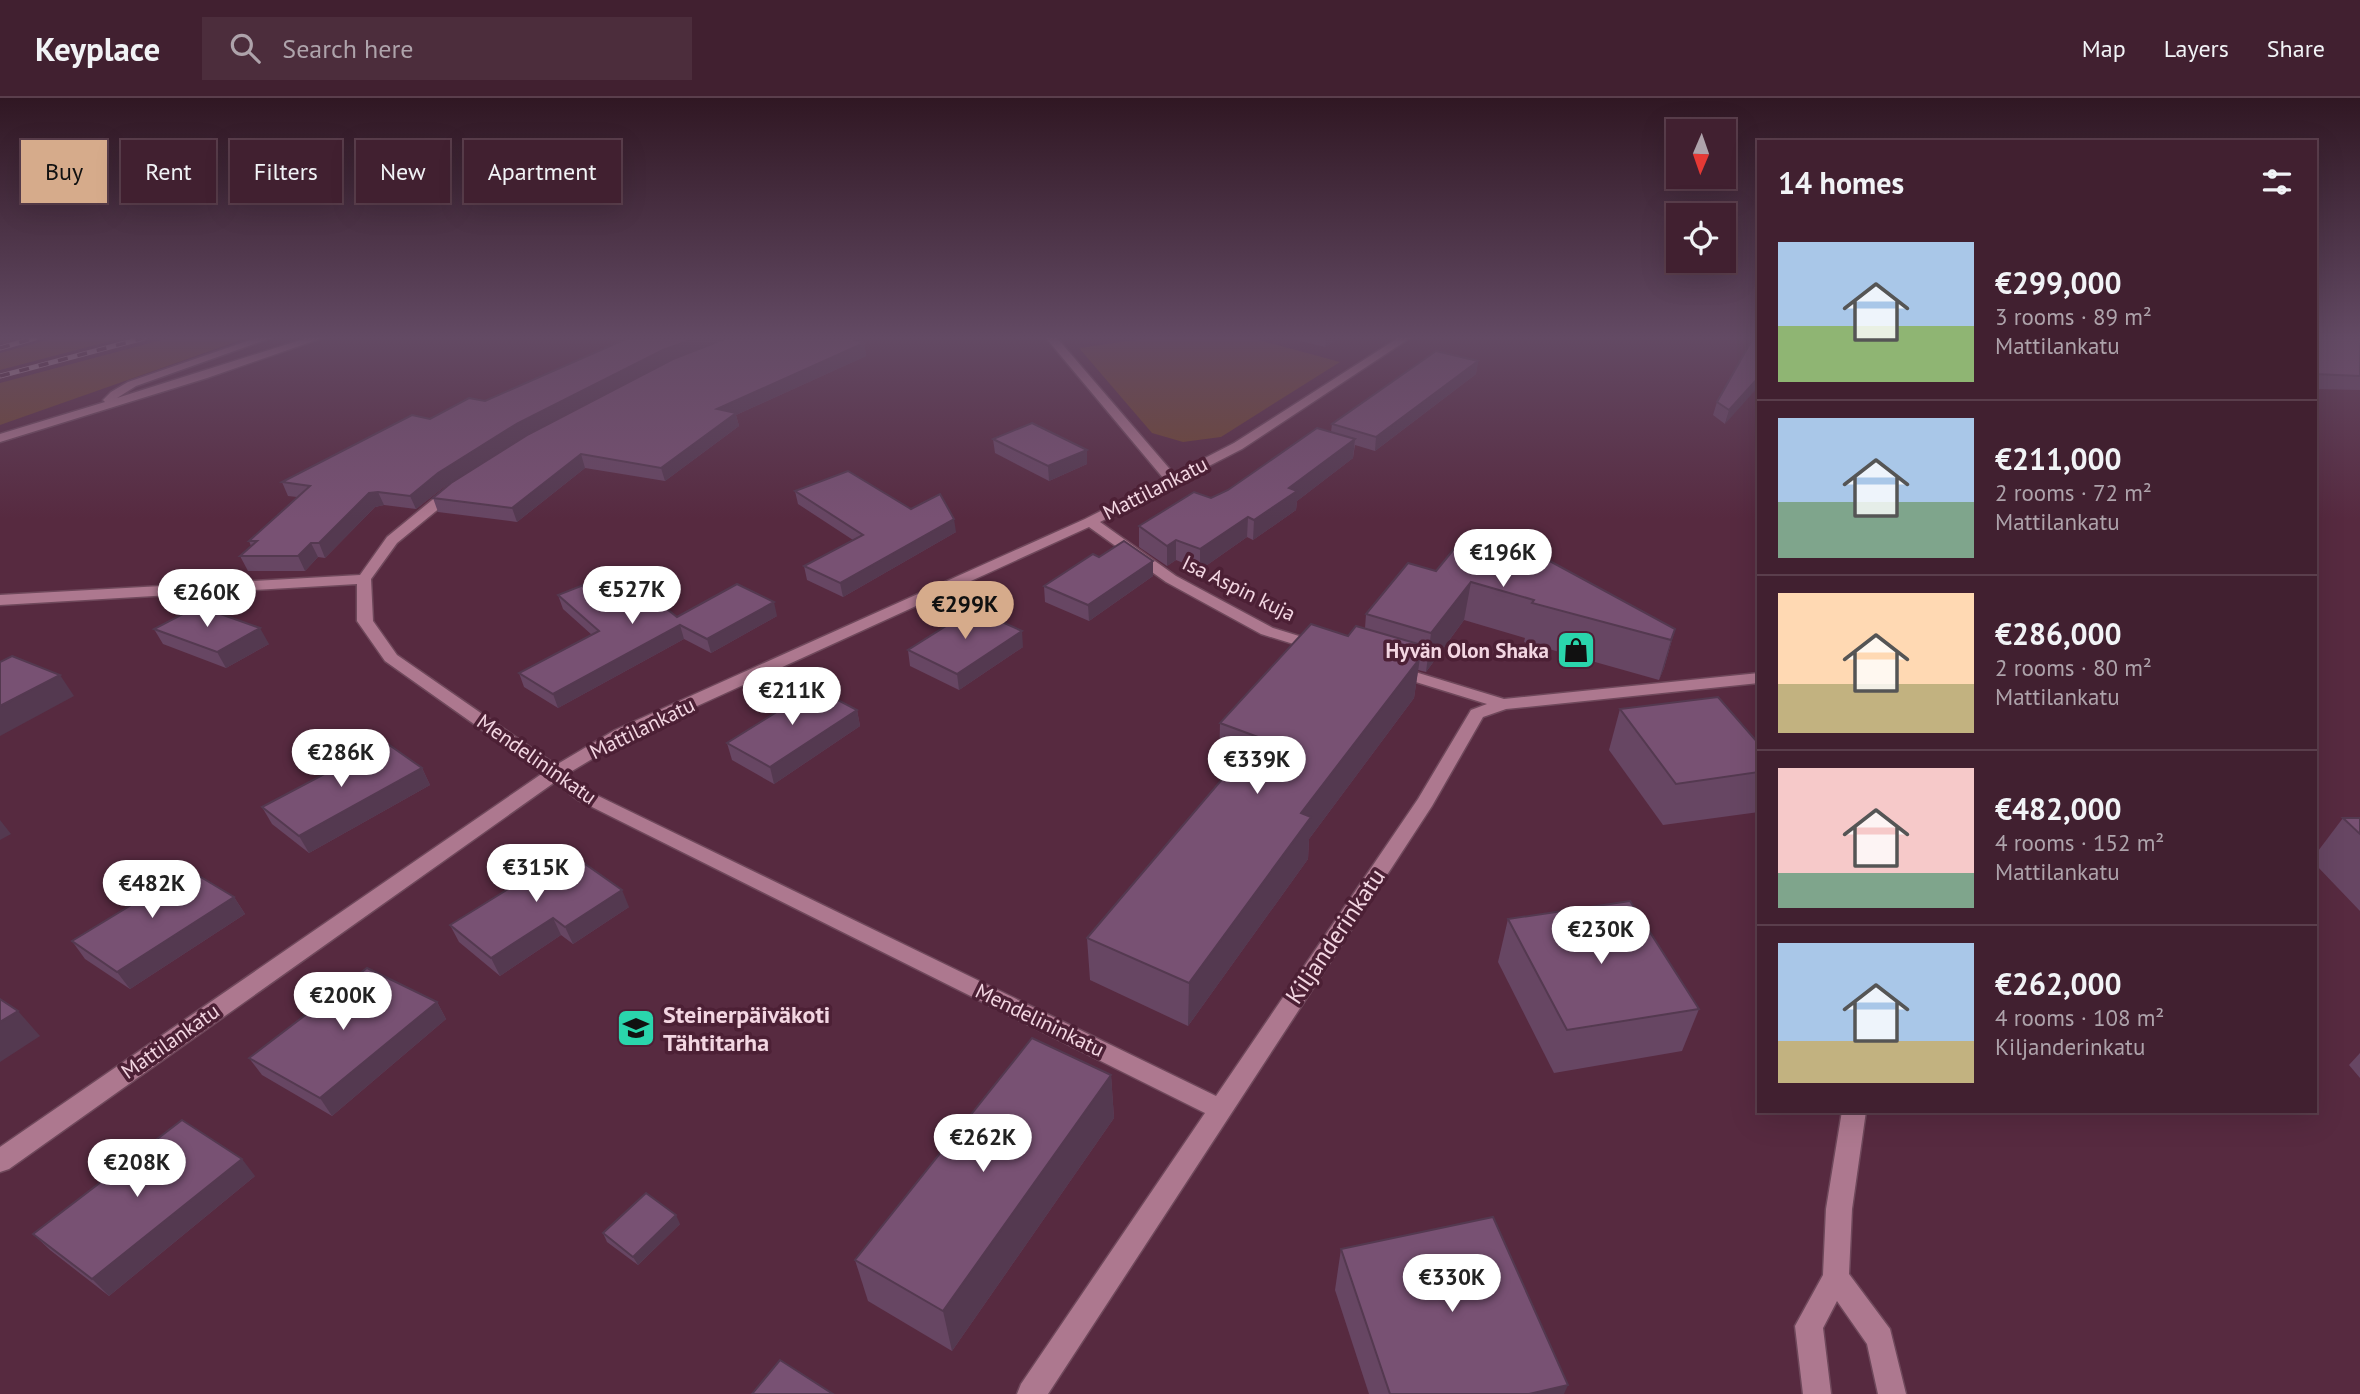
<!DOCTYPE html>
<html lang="en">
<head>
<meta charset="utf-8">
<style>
  body { margin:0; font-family:"PT Sans",sans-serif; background:#4c2d3c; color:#f1f3f6; height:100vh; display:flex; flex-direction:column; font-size:26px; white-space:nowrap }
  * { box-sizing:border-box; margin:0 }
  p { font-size:23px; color:#aea3ab }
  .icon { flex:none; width:38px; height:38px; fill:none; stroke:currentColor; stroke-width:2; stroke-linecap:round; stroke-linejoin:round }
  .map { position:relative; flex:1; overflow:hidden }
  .drawer { position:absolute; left:1757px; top:42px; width:560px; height:973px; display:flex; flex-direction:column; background:#412030; border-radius:0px; box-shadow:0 7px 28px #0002,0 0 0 2px #5a3e4c }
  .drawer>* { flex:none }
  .hud { position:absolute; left:21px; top:42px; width:665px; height:63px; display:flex; gap:14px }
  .needle { width:46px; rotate:182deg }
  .tools { position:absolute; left:1666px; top:21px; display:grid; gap:14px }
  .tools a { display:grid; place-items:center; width:70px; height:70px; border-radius:0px; background:#412030; box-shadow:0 7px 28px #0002,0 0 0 2px #5a3e4c; font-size:35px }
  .price { position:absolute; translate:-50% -60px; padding:0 16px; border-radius:24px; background:#fff; color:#222; font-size:23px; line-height:46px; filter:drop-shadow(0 2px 4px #0008) }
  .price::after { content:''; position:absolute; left:50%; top:42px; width:21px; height:16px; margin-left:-10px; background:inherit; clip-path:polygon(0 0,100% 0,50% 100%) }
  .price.current { background:#d6ab8b; color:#111 }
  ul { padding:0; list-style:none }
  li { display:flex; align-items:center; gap:21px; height:175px; padding:0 21px }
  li+li { border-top:2px solid #5a3e4c }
  li span { display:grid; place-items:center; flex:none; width:196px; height:140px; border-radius:0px; color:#555 }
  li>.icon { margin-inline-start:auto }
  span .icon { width:84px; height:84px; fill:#fffc; stroke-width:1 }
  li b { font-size:30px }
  h2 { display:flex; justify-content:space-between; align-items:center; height:84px; padding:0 21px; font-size:30px }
  .pill { padding:0 24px; border-radius:0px; background:#412030; box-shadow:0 7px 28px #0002,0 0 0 2px #5a3e4c; font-size:24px; line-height:63px }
  .pill.current { background:#d6ab8b; color:#111 }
  header { display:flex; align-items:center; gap:42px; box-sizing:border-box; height:98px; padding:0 35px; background:#412030; border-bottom:2px solid #5a3e4c }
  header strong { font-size:33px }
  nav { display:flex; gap:38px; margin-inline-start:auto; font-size:24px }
  .search { width:490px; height:63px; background:#4c2d3c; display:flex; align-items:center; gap:18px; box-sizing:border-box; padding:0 24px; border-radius:0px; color:#aea3ab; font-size:26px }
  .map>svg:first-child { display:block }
</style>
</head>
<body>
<header>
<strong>Keyplace</strong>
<div class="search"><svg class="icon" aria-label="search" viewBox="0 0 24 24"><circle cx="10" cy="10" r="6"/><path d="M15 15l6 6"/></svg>Search here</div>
<nav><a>Map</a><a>Layers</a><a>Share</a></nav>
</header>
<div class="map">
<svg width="2360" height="1296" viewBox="0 0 2360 1296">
  <rect width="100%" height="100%" fill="#572a40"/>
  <g fill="#6f462d">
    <path d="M55,240H122L0,272V255Z"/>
    <path d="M169,240H247L0,327V285Z"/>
    <path d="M1150,240H1251L1340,264L1221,339L1183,344L1152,335L1079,250Z"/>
  </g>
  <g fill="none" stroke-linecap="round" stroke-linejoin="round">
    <g stroke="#6f485b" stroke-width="3">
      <g id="street">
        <path d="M256,240H271L136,288L117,300L307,240H322L207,280L0,344V336L105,304L103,302L111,294L128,284Z"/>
        <path d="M1046,240H1057L1174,376L1234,345L1398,240H1410L1242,351L1100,424L1176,478L1273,530L1325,546L1327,549L1325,552H1313L1261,536L1166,484L1089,429L627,640L567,676L590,694L1216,998L1418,701L1471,612L1487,606L1390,576L1388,573L1390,570H1402L1504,601L1759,575V585L1506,611L1483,619L1432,708L1048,1296H1017L1021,1286L1205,1015L578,702L555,684L9,1071L0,1074V1049L543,675L385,563L357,523V486L0,507V497L360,477L387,439L448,389H458V395L397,445L371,481L373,523L397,557L556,667L615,632L1085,421L1164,381Z"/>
      </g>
    </g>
    <g stroke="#6f485b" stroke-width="3">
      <path id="secondary" d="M1842,1013H1866L1852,1111L1849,1176L1890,1231L1906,1296H1878L1867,1246L1837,1203L1823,1230L1831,1296H1803L1795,1228L1823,1177L1826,1111Z"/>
    </g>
    <use href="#street" fill="#ad788f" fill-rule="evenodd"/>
    <use href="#secondary" fill="#ad788f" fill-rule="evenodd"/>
    <g stroke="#c19fae" stroke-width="5">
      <g id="rail">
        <path d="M0,250L35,240"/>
        <path d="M0,278L144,240"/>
      </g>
    </g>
    <use href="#rail" stroke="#4c2035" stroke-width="3.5" stroke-dasharray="10" stroke-linecap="butt"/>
  </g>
  <g fill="#674663">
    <path d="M628,240H850L864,245L866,258L736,317L739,328L665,383L585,370L517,424L438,414L433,400L451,385L529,336L665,265L523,339L444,389L416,411L384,407L375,409L325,460L318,459L305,473H248L240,458L251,448L249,443L297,399L288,398L282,384L412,317L430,321L469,300L485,303Z"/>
    <path d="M1287,240H1341L1325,249Z"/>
    <path d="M1753,240L1725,326L1713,317L1717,304Z"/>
    <path d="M2315,240H2360V292L2315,291Z"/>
    <path d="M1478,263L1476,276L1375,353L1355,347L1353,360L1297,403L1296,412L1253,442L1247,439L1200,472L1176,462L1167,468L1139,449V428L1211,400L1228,392L1331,334L1332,326Z"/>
    <path d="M993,341L1087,366L1049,383L995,355Z"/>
    <path d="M795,393L911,411L956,434L843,499L807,482L804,468L853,442L798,406Z"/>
    <path d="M1521,451L1675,531L1664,570L1659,582L1524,544L1525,540L1464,522L1426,574L1418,572L1414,600L1309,741L1308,761L1188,928L1090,882L1087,840L1231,671L1219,666L1220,625L1348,538L1365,530L1366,516L1436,473Z"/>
    <path d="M1099,459L1153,463V478L1089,523L1045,504L1044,488Z"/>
    <path d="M558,497L677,519L777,518L711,555L684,541L558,610L524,589L519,575L592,537L563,511Z"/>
    <path d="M154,531L269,546L226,570L163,546Z"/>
    <path d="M1023,549L959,592L910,568L908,552Z"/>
    <path d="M1620,611L1759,646V714L1663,727L1609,652Z"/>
    <path d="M857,612L860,628L774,686L732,662L727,645Z"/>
    <path d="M422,670L430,687L309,755L272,726L262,709Z"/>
    <path d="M2343,720H2360V813L2315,766V757Z"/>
    <path d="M234,799L245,816L130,891L85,861L72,843Z"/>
    <path d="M629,809L573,846L561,837L500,878L459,844L450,827Z"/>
    <path d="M1508,821L1699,911L1682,953L1554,975L1498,864Z"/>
    <path d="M437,904L446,921L332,1018L262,977L249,960Z"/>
    <path d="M2360,955V980L2349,967Z"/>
    <path d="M1111,977L1114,1020L952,1253L868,1203L855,1162Z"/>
    <path d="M255,1078L109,1198L50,1152L33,1136Z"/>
    <path d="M680,1126L638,1167L607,1144L603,1135Z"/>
    <path d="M1341,1151L1564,1296H1369L1335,1192Z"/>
  </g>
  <g fill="#543950">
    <path d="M696,240H731L666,265L523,339L444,389L416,411L410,398L438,375L518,325L663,252Z"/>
    <path d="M1326,240H1341L1325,249Z"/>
    <path d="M864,245L866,258L736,317L739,328L665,383L661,370L717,311Z"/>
    <path d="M1478,263L1476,276L1375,353L1376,339Z"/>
    <path d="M1759,279V288L1725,326L1729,312Z"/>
    <path d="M1355,341L1353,360L1297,403L1296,412L1253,442L1254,422L1289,390Z"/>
    <path d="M1087,352V366L1049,383L1048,368Z"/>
    <path d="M581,356L585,370L517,424L512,410Z"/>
    <path d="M378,394L384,407L375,409L325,460L319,445L369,395Z"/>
    <path d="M1248,419L1247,439L1200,472V451Z"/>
    <path d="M954,421L956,434L843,499L840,485Z"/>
    <path d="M1176,442V462L1167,468V448Z"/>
    <path d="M311,445L318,459L305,473L298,458Z"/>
    <path d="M1153,463V478L1089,523L1088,507Z"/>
    <path d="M1471,484L1464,522L1426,574L1431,535Z"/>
    <path d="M774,504L777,518L711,555L707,541Z"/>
    <path d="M680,527L684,541L558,610L553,596Z"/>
    <path d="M260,530L269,546L226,570L217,554Z"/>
    <path d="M1675,531L1664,570L1659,582L1671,542Z"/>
    <path d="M1022,533L1023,549L959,592L957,576Z"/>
    <path d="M1422,547L1414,600L1309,741L1308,761L1188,928L1189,885L1301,715Z"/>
    <path d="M60,577L74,598L0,638V608Z"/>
    <path d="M857,612L860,628L774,686L770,669Z"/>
    <path d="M422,670L430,687L309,755L299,738Z"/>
    <path d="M0,722L11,736L0,742Z"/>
    <path d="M622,792L629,809L573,846L565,829Z"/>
    <path d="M234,799L245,816L130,891L117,874Z"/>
    <path d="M553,820L561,837L500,878L491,860Z"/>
    <path d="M437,904L446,921L332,1018L320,1000Z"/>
    <path d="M18,913L40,938L0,964V924Z"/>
    <path d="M1111,977L1114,1020L952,1253L943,1213Z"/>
    <path d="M242,1061L255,1078L109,1198L92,1181Z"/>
    <path d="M676,1117L680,1126L638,1167L633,1159Z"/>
    <path d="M1568,1287L1564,1296H1529Z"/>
  </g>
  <g fill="#785173" stroke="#543950" stroke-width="2">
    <path d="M628,240H696L663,252L518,325L438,375L410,398L378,394L369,395L319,445H311L298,458H240L257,443H249L310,388L282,384L412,317L430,321L469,300L485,303Z"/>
    <path d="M727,240H850L864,245L717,311L736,315L661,370L581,356L512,410L433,400L451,385L529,336L673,261Z"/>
    <path d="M1753,240H1759V279L1729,312L1717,304Z"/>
    <path d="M2315,240H2360V278L2315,276Z"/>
    <path d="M1436,253L1478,263L1376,339L1332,326Z"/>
    <path d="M1032,325L1087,352L1048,368L993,341Z"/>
    <path d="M1317,330L1355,341L1289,390L1297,393L1254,422L1248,419L1200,451L1176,442L1167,448L1139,428L1194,394L1211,400L1228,392Z"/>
    <path d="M848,373L911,411L940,396L954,421L840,485L804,468L863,437L795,393Z"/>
    <path d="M1463,440L1521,449V451L1535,455L1675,531L1671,542L1532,505L1534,502L1471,484L1431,535L1366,516L1408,465L1436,473Z"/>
    <path d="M1124,443L1153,463L1088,507L1044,488L1093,456L1099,459Z"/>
    <path d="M619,473L677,519L737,486L774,504L707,541L680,527L553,596L519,575L599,533L558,497Z"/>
    <path d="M198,508L260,530L217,554L154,531Z"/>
    <path d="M973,511L1022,533L957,576L908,552Z"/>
    <path d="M1311,526L1348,538L1356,528L1422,547L1414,558L1420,560L1301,715L1311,719L1189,885L1087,840L1258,639L1220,625Z"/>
    <path d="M12,558L60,577L0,608V564Z"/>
    <path d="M815,590L857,612L770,669L727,645Z"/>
    <path d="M1718,599L1759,646V674L1676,686L1620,611Z"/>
    <path d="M385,644L422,670L299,738L262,709Z"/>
    <path d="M2343,720H2360V736Z"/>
    <path d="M568,754L622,792L565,829L553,820L491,860L450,827Z"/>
    <path d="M189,772L234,799L117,874L72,843Z"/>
    <path d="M1630,803L1699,911L1567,932L1508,821Z"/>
    <path d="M367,870L437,904L320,1000L249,960Z"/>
    <path d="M0,901L18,913L0,924Z"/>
    <path d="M1032,940L1111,977L943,1213L855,1162Z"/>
    <path d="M182,1022L242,1061L92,1181L33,1136Z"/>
    <path d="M646,1095L676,1117L633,1159L603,1135Z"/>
    <path d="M1493,1119L1568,1287L1529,1296H1390L1341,1151Z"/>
    <path d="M780,1262L833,1296H752Z"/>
  </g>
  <linearGradient id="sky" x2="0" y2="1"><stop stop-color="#301723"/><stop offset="0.57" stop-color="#634a64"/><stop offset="1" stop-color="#634a64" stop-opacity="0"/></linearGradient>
  <rect width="2360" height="421" fill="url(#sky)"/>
  <defs>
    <g id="shop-square" transform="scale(2.0125)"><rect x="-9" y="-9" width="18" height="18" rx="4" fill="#2ad5ac" stroke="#4c2035"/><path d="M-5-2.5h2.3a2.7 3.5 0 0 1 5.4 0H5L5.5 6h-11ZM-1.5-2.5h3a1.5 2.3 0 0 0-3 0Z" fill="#111"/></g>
    <g id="school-square" transform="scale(2.0125)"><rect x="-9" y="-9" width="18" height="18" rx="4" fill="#2ad5ac" stroke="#4c2035"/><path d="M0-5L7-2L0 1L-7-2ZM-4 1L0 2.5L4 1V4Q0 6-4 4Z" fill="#111"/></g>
  </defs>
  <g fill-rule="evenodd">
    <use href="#shop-square" x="1576" y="552"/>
    <use href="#school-square" x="636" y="930"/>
  </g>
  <g text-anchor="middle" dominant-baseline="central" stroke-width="7" stroke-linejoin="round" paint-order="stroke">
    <g font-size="21" fill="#f3d6e2" stroke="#4c2035">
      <text transform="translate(1155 390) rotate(-27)">Mattilankatu</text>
      <text transform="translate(1239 490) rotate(26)">Isa Aspin kuja</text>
      <text transform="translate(642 630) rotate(-26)">Mattilankatu</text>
      <text transform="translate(537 661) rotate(35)">Mendelininkatu</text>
      <text transform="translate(1040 922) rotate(26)">Mendelininkatu</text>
      <text transform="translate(170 943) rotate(-35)">Mattilankatu</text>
    </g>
    <g font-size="21" font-weight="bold" fill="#f3d6e2" stroke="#4c2035" text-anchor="end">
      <text x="1549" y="552">Hyvän Olon Shaka</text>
    </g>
    <g font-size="24" fill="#f3d6e2" stroke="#4c2035">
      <text transform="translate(1335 838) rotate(-56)">Kiljanderinkatu</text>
    </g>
    <g font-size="24" font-weight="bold" fill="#f3d6e2" stroke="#4c2035" text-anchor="start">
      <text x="663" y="916">Steinerpäiväkoti<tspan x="663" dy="28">Tähtitarha</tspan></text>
    </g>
  </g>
</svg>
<div class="tools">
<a><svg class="needle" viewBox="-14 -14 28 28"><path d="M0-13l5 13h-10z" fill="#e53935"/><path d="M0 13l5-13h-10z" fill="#aea3ab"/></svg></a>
<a><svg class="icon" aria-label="locate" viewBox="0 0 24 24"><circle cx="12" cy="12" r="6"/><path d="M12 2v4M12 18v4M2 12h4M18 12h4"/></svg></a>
</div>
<b class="price" style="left:1503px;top:491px">€196K</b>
<b class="price" style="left:632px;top:528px">€527K</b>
<b class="price" style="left:207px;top:531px">€260K</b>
<b class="price current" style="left:965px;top:543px">€299K</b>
<b class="price" style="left:792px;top:629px">€211K</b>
<b class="price" style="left:341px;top:691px">€286K</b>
<b class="price" style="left:1257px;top:698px">€339K</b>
<b class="price" style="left:536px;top:806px">€315K</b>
<b class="price" style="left:152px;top:822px">€482K</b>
<b class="price" style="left:1601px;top:868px">€230K</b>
<b class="price" style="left:343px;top:934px">€200K</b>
<b class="price" style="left:983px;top:1076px">€262K</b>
<b class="price" style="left:137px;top:1101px">€208K</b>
<b class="price" style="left:1452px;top:1216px">€330K</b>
<div class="hud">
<a class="pill current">Buy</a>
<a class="pill">Rent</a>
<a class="pill">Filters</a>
<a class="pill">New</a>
<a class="pill">Apartment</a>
</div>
<section class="drawer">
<h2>14 homes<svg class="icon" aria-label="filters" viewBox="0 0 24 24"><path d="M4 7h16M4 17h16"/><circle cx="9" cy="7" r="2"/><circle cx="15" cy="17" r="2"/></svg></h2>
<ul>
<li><span style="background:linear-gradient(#a9c7e8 60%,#8fb573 0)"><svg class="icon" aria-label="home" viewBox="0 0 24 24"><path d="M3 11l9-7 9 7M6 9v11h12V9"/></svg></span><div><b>€299,000</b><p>3 rooms · 89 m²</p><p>Mattilankatu</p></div></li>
<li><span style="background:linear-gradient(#a9c7e8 60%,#7fa58c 0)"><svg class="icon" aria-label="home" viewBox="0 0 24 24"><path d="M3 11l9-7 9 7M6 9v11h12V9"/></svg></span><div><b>€211,000</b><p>2 rooms · 72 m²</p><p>Mattilankatu</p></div></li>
<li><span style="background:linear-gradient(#ffd9b3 65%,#c2b280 0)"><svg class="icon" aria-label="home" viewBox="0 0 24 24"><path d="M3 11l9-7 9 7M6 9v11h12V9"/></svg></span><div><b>€286,000</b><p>2 rooms · 80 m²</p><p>Mattilankatu</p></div></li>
<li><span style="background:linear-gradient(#f6c9c9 75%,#7fa58c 0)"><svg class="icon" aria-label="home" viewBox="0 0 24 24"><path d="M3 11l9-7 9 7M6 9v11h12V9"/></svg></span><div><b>€482,000</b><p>4 rooms · 152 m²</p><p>Mattilankatu</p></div></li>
<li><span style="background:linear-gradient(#a9c7e8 70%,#c2b280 0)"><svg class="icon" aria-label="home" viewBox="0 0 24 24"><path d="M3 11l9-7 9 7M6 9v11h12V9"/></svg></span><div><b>€262,000</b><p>4 rooms · 108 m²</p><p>Kiljanderinkatu</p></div></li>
</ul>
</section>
</div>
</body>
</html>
